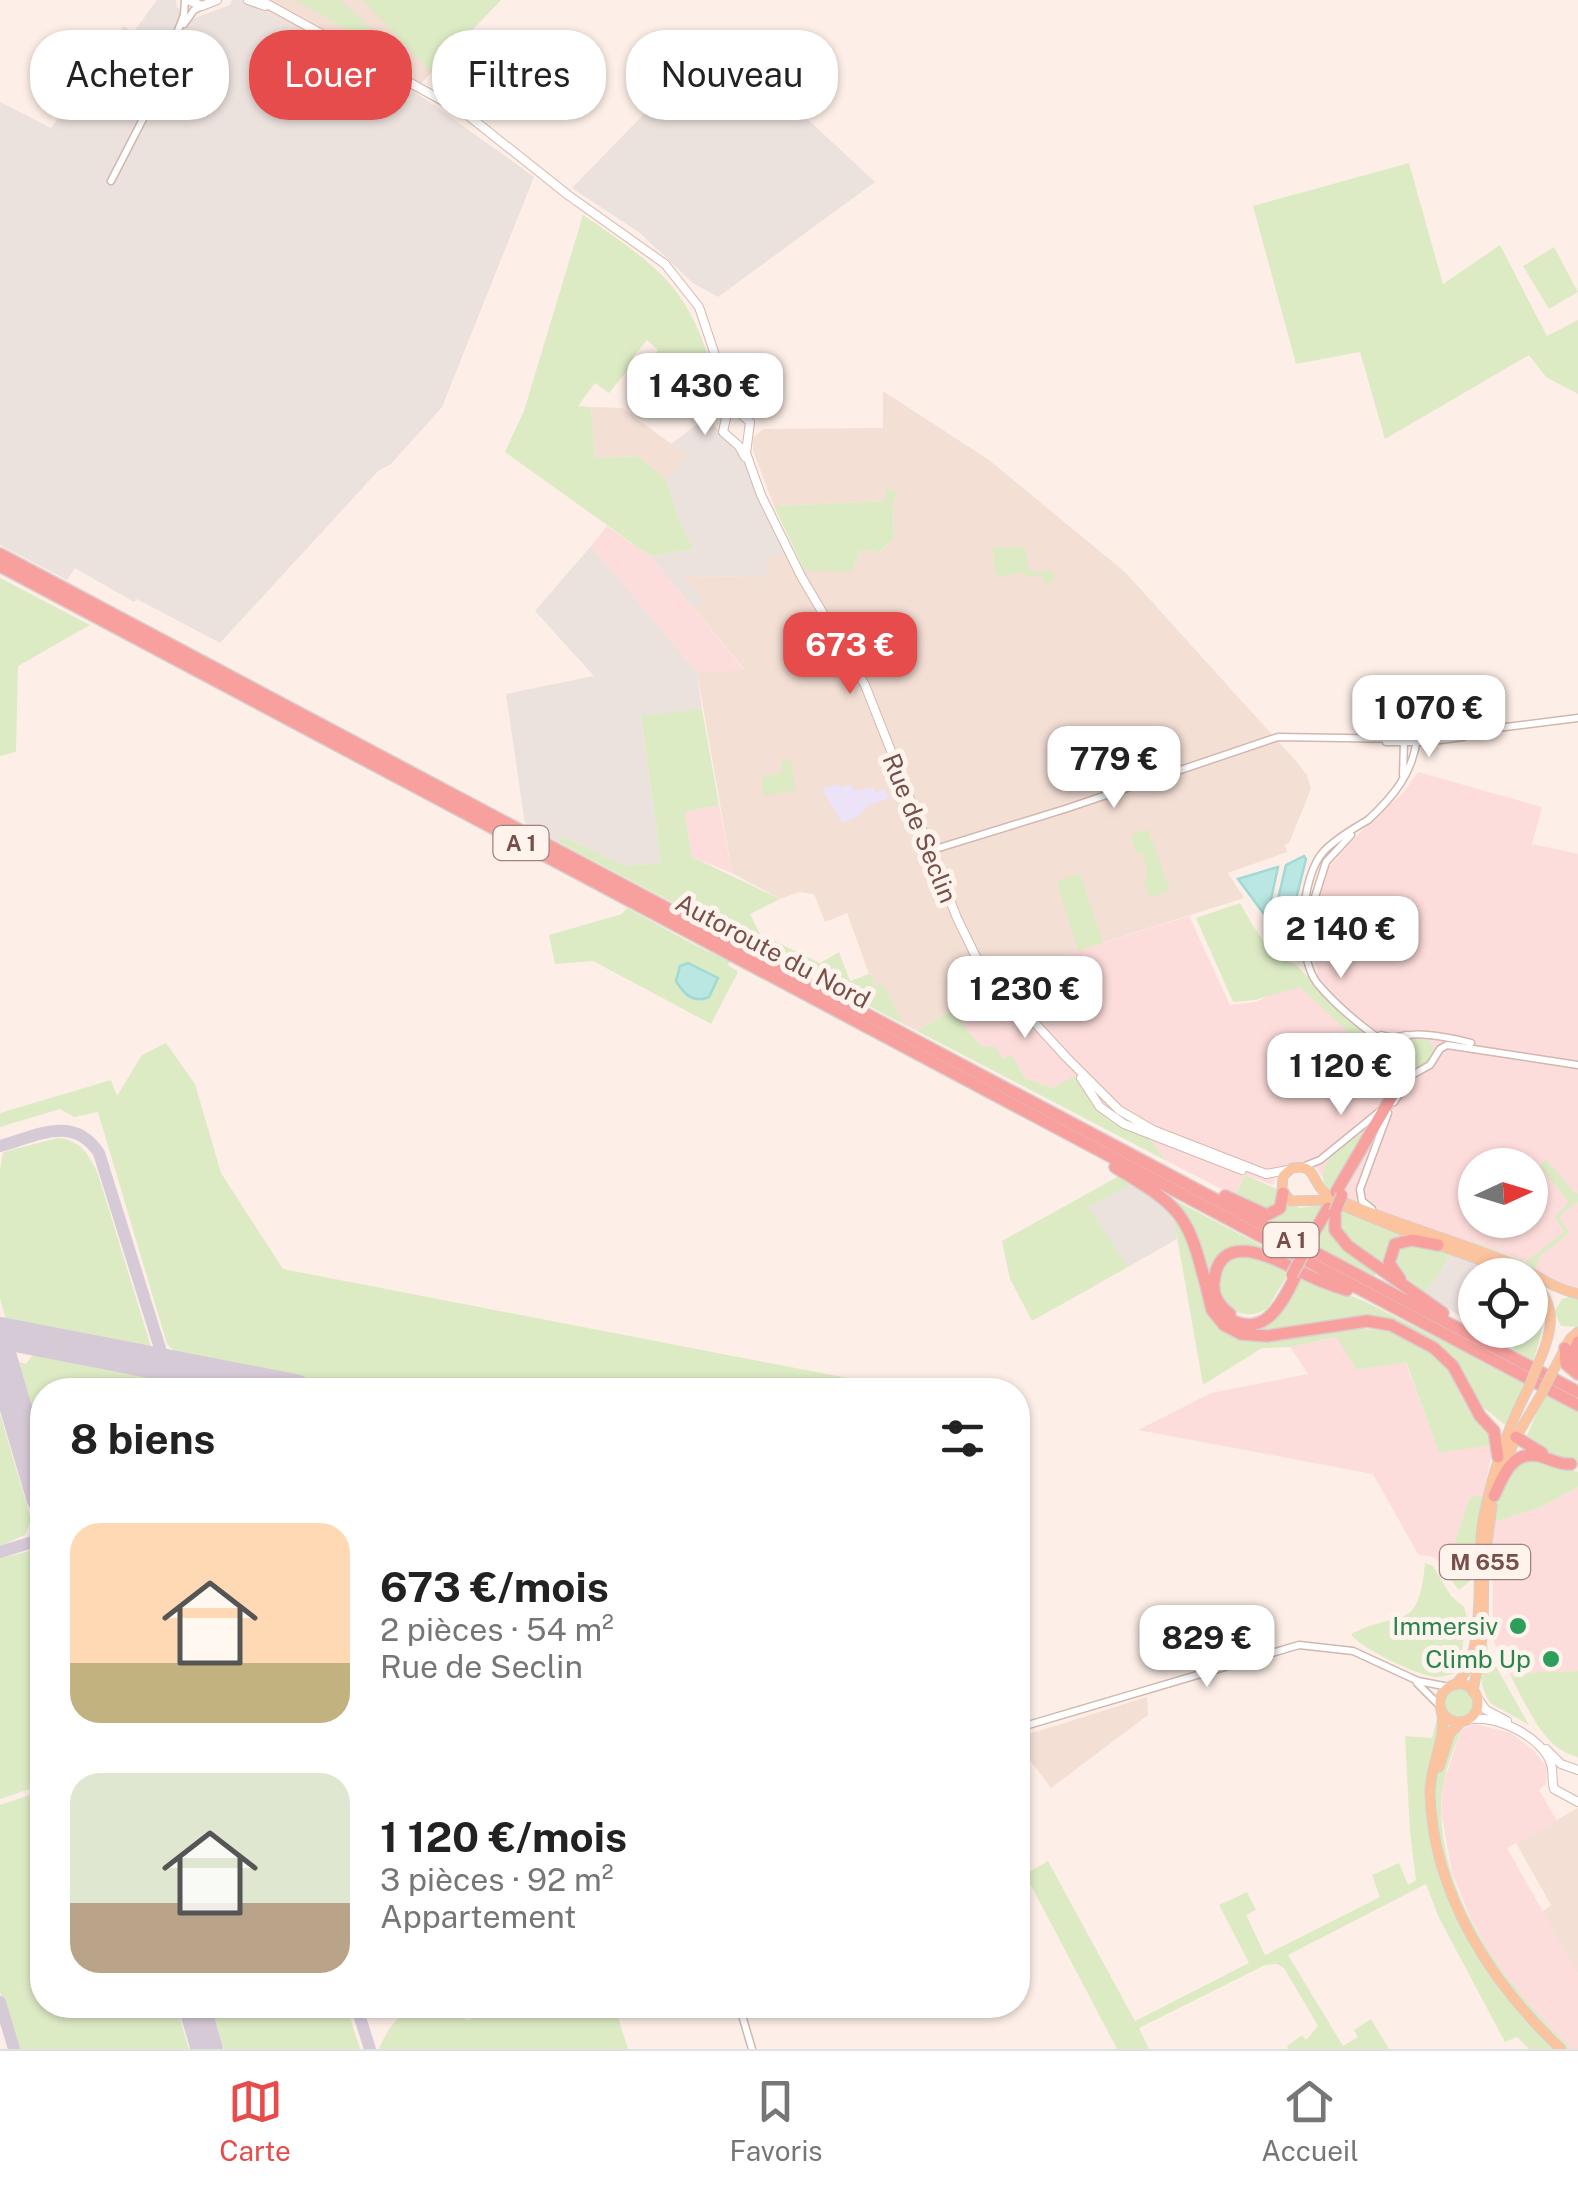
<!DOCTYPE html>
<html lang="fr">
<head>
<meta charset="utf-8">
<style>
  body { margin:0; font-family:"Public Sans",sans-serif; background:#f6f6f6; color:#222; height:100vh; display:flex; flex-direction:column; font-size:38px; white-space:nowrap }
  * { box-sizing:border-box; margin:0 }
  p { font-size:32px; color:#767676 }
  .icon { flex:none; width:55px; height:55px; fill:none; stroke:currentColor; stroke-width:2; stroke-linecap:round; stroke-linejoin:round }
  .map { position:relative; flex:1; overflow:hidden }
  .details { position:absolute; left:30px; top:1378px; width:1000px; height:640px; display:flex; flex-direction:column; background:#fff; border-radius:40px; box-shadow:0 2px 8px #0004 }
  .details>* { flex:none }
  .banner { position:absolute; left:30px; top:30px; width:1000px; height:90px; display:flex; gap:20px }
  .needle { width:65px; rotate:86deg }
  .tools { position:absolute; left:1458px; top:1148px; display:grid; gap:20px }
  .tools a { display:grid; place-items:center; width:90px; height:90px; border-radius:50%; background:#fff; box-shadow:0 2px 8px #0004; font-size:50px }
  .price { position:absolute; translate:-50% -85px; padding:0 22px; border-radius:20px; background:#fff; color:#222; font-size:32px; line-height:65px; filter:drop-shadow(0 2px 5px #0008) }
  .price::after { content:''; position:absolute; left:50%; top:60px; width:30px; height:22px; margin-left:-15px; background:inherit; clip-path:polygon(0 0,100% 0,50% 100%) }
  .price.active { background:#e74c4c; color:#fff }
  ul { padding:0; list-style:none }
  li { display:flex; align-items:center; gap:30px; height:250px; padding:0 40px }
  li span { display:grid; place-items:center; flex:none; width:280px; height:200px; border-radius:30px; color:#555 }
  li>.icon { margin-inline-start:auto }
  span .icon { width:120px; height:120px; fill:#fffc; stroke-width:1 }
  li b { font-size:42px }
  h2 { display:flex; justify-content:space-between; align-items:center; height:120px; padding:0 40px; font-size:42px }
  .chip { padding:0 35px; border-radius:40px; background:#fff; box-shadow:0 2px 8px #0004; font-size:35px; line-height:90px }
  .chip.active { background:#e74c4c; color:#fff }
  .menu { display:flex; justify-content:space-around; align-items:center; height:140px; border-top:2px solid #e0e0e0; background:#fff; font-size:28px; color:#767676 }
  .menu a { display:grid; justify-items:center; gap:5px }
  .menu .active { color:#e74c4c }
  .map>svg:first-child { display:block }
</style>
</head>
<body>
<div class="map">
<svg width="1578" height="2049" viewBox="0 0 1578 2049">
  <rect width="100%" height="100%" fill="#fdefe7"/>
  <g fill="#f4dfd5">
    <path d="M242,0H501L414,91Z"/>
    <path d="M883,391L989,460L1125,572L1296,761L1307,775L1311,789L1289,843L1285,845L1287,852L1228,873L1244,898L997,976L965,995L967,1002L917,1031L903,1024L884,986H877L869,974L847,913L825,922L814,894L799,892L780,899L732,873L697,672L744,669L694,609L704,600L683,576L767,577L766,558L785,554L796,575L804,570L854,569L859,552L874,550L878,554L894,538L893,502L898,493L887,501L774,506L753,451V438L763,429L883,428Z"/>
    <path d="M591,407L622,408L688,456L666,479L638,456L595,458Z"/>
    <path d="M1147,1697L1148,1715L1051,1788L1019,1746L1029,1734Z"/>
    <path d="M1578,1808V1974L1542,1912L1551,1905L1516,1843Z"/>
  </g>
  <g fill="#fddddb" fill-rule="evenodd">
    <path d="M607,526L650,556L744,670L697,672L591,546Z"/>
    <path d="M1418,772L1542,807L1532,844L1578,854V1289L1348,1198L1323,1178L1315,1167L1302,1161L1279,1168L1273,1185L1245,1175L1235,1196L1167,1161L1151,1140L1107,1119L1076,1076L1053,1088L1025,1078L1011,1055L1003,1060L982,1047L964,1026L960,1016L970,1009L964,995L997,976L1189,916L1230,1005L1256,1002L1318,972L1310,946L1325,871L1365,827L1404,792ZM1475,1165H1530V1220H1475Z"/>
    <path d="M719,805L732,873L692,857L685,812Z"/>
    <path d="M1338,1337L1357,1370L1405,1361L1439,1452L1493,1445L1484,1495L1470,1498L1445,1572L1436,1558L1418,1554L1373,1474L1138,1430L1211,1393L1308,1374L1290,1347Z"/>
    <path d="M1578,1487V1671L1539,1672L1511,1677L1493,1640L1492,1523L1541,1507Z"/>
    <path d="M1476,1724L1511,1733L1533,1750L1547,1767L1546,1784L1539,1790L1557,1821L1507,1848L1578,1974V2049H1572L1543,2021L1496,1966L1471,1919L1452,1873L1441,1811L1443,1784L1462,1729Z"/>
  </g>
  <g fill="#ebe1dd">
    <path d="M157,0H176L177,7L195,18L230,5L232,0H242L414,91L534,177L442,407L391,464L378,471L220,643L137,599L134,602L75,568L67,580L0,545V102L51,128L124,26L133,33Z"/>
    <path d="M719,37L875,182L718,297L693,283L640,233L572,188Z"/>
    <path d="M707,417L742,458L785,554L767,558V577L684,576L705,601L694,609L650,556L694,549L681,526L666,479L688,456L671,444Z"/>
    <path d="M591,546L697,672L702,709L641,717L661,863L625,866L563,837L558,842L525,824L506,694L594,676L535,611Z"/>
    <path d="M1132,1184L1159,1203L1174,1220L1177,1239L1128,1267L1087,1206Z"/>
    <path d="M1450,1253L1486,1265L1488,1275H1475V1326L1424,1292L1439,1275Z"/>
  </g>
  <path fill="#ece3f9" d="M838,784L841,788L851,784L854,791L873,787L876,793L883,789L890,798L869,805L859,816L842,823L822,789Z"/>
  <g fill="#ddebc5">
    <path d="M295,0H341L397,55L395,57Z"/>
    <path d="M363,0H501L431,72Z"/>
    <path d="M1409,163L1443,284L1500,245L1547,336L1578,320V394L1546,377L1529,355L1385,439L1360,352L1296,364L1253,206Z"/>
    <path d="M583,215C676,278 695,296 722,407L707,417L700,405L684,415L678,412L631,374L639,362L646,366L658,350L647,340L633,357L636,360L609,393L595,383L578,406L591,407L595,458L638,456L666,479L681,526L694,549L650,556L505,452L524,411Z"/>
    <path d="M1554,247L1578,292L1549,309L1523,266Z"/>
    <path d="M886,488L898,492L893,502L894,538L878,554L874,550L859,552L854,569L849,572L804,570L774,506L886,501Z"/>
    <path d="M992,547H1025L1028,568L1034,572L1052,571L1055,578L1047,586L1041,575L1027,577L1022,572L1000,577L995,570Z"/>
    <path d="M0,578L90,625L18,666L16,752L0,756Z"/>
    <path d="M702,709L719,805L685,812L692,857L780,899L750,914L760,934L820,963L839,952L850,981L869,974L877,986L884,985L903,1024L558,842L563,837L625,866L661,863L641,716Z"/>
    <path d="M791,760L796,790L764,796L761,777L783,773L781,762Z"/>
    <path d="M1148,829L1170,891L1151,897L1144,885L1147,878L1144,855L1136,851L1131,835Z"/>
    <path d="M1080,873L1103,943L1078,951L1057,882Z"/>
    <path d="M1240,903C1254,927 1267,955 1295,964L1360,1028L1361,1037L1350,1043L1362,1064L1358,1063L1350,1046L1326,1055L1350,1042L1345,1029L1300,987L1255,1000L1233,1002L1196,918Z"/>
    <path d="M627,908C661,926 694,946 730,961L728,965L738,972L711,1024L593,961L555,964L549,935L622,914Z"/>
    <path d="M967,1002L970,1009L961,1016L964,1026L982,1047L994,1046L1003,1059L1011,1054L1025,1078L1053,1088L1076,1075L1107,1119L1151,1140L1167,1161L917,1031Z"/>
    <circle cx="1418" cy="1051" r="15"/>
    <path d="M166,1043L195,1084L221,1173L283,1269L909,1390H355L179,1356L167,1344L98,1112L74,1117L60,1109L0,1127V1113L111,1080L117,1096L142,1055Z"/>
    <path d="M1366,1130L1333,1190L1326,1188C1313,1161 1346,1145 1366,1130Z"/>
    <path d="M58,1138C81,1140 89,1155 98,1174L152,1350L7,1322L0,1299V1170L3,1152Z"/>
    <path d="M1546,1159L1576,1194L1578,1193V1202L1559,1216L1570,1233L1540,1256L1534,1272L1522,1263L1472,1245V1241L1525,1262L1564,1232L1554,1216L1569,1203L1540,1166Z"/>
    <path d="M1245,1175L1277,1189V1205L1264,1210L1235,1196Z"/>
    <path d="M1119,1176C1138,1187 1163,1197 1176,1215C1203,1251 1187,1321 1239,1338C1259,1345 1279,1340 1299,1336C1352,1326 1409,1320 1447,1368C1454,1378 1458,1391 1464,1402C1473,1417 1490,1427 1493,1445L1439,1453L1406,1362L1356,1370L1337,1337L1290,1347L1262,1348L1203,1385L1174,1220L1159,1203L1132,1184L1088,1207L1128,1267L1032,1321L1010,1279L1002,1241Z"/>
    <path d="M1167,1196L1293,1262L1272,1254L1226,1255L1211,1286Z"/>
    <path d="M1286,1203L1300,1208L1326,1204L1306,1241L1270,1222Z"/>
    <path d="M1341,1210L1404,1235L1386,1266L1350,1243L1341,1233Z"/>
    <path d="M1328,1220L1379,1271L1374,1276L1316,1246Z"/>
    <path d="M1416,1243L1450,1253L1439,1275L1424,1292L1399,1272L1394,1260L1399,1247Z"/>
    <path d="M1250,1254L1290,1271L1267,1309C1234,1328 1204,1291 1228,1262Z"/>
    <path d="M1299,1275L1364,1301L1526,1383L1505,1425L1477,1402L1448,1353L1395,1324L1260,1334L1235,1326H1258Z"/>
    <path d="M1530,1286C1548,1312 1543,1333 1533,1361L1481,1330H1530Z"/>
    <path d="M1572,1296L1578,1298V1327L1561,1326L1554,1312L1562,1299Z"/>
    <path d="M36,1351L146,1372L161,1390H42V1441L19,1362L26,1364Z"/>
    <path d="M1545,1394L1578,1412V1462L1555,1456L1526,1438Z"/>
    <path d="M0,1414L31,1519L25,1535L0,1546Z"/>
    <path d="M1533,1459L1578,1472V1487L1541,1507L1492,1523C1497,1497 1503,1465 1533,1459Z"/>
    <path d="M1484,1495L1475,1539L1471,1580L1459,1590L1445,1572L1470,1497Z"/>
    <path d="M30,1551L42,1559V1785L0,1799V1558Z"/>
    <path d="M1425,1563L1433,1566L1451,1596L1464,1607L1467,1618L1461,1655L1453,1674C1447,1675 1442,1677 1437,1677C1420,1677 1358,1647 1351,1634C1402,1608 1418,1635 1425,1563Z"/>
    <path d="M1487,1642L1489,1654L1529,1725L1490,1703C1476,1678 1481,1668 1487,1642Z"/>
    <path d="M1578,1671V1757C1543,1749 1527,1706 1511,1677L1539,1672Z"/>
    <circle cx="1459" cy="1703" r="15"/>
    <path d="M1437,1718L1462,1729C1451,1755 1440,1783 1441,1811C1443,1905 1508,1987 1572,2049H1529L1517,2037L1505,2042L1439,1918L1426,1884L1288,1955L1343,2046L1358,2037L1354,2030L1371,2019L1389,2049H1288L1287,2046L1302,2035L1306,2040L1318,2026L1284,1968L1277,1964L1265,1965L1139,2028L1149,2049H1117L1025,1874L1048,1861L1135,2021L1249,1963L1219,1905L1247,1892L1256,1910L1246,1915L1265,1955L1380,1897L1372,1875L1399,1863L1408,1885L1416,1880L1410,1832L1405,1736L1432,1738Z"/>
    <path d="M42,1791V2005H176L189,2049H18L0,1992V1805Z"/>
    <path d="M211,2005H346L360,2049H224Z"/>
    <path d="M416,2005H455L466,2020L519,2005H614L628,2049H379C386,2031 398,2014 416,2005Z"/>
  </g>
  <g fill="#bbe7e3" stroke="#a1d9d4" stroke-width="2.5">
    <path d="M1304,856L1306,859L1286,939L1283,941L1271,929L1286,865Z"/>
    <path d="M1278,867L1267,918L1238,879Z"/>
    <path d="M688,963L718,978L709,997C694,1004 683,993 676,981L680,966Z"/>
  </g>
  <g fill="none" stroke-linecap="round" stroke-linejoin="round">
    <g stroke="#d6cad7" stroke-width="12">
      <path d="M0,1146C37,1136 73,1114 99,1153L173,1390"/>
      <path d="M174,1390L184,1374L201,1372"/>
      <path d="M0,1552L42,1539"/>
      <path d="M0,2002L14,2049"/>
      <path d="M356,2005L370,2049"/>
    </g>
    <g stroke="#d6cad7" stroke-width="32">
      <path d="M0,1333L295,1390"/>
      <path d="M0,1354L42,1497"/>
      <path d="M194,2005L207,2049"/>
    </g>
    <g stroke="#d1b7af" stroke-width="9">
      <g id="tertiary">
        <path d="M184,24L194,10L202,6"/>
        <path d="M111,181L145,115L184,15L185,0"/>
        <path d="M1386,742H1424L1463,737"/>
        <path d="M1403,775L1404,742"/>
        <path d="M1368,820C1354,828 1336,839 1324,851C1300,877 1296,955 1317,983C1332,1001 1355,1021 1374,1035C1383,1042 1392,1044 1399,1053"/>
        <path d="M1368,820C1393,797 1413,773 1417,738"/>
        <path d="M929,851L1065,809L1278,737L1408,739L1578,718"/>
        <path d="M1308,919L1326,862L1351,835"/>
        <path d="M1381,1035L1393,1038L1407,1035"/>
        <path d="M1390,1098L1405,1076L1399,1050L1407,1036C1418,1031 1457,1039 1471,1043"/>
        <path d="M1394,1102L1412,1075L1430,1065L1440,1049L1447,1045L1578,1065"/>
        <path d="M1305,1166L1320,1160L1379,1112"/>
        <path d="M1372,1209L1362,1201L1360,1189L1388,1113"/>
        <path d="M1417,1683L1440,1706"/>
        <path d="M1018,1728L1299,1645L1353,1651L1418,1681L1449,1687"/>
        <path d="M739,2005L752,2049"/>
      </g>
    </g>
    <g stroke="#d7b7af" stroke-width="10">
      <g id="secondary">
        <path d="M188,0L202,6L217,0"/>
        <path d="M248,0L265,6"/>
        <path d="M260,0L465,113L568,195L665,264L699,307L732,406L750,422L746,453L761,495L801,576L865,685L957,918L978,961L1067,1058L1119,1110L1153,1130L1266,1174L1288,1170"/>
        <path d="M725,397L727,413L723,432L739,446L745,457"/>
        <path d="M1081,1078L1100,1107L1124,1124L1242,1170"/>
        <path d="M1476,1696L1486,1710L1507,1721"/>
        <path d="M1468,1720C1494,1713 1543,1737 1551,1764C1554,1773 1551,1780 1554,1789L1578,1802"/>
        <path d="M1546,1749L1561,1764L1578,1770"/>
      </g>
    </g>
    <g stroke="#d9cecd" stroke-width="11">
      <g id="primary">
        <path d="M1421,1238L1329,1200L1291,1201L1282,1191L1283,1176L1292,1168C1316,1163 1311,1181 1325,1193C1331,1197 1340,1200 1346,1203C1402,1226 1460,1242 1515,1265C1540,1276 1549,1287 1578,1294"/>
        <path d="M1436,1244L1522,1275"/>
        <path d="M1532,1281C1559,1306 1552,1333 1538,1364"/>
        <path d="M1553,1371L1570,1339L1578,1332"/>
        <path d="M1500,1477L1516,1437L1542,1393"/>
        <circle cx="1459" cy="1703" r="19"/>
        <path d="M1454,1685C1490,1659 1474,1563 1483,1520C1492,1473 1506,1431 1528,1389"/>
        <path d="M1473,1692L1483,1632L1484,1566L1492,1506"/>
        <path d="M1441,1710C1448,1737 1429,1766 1430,1794C1433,1894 1491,1983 1561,2049"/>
        <path d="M1439,1767L1450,1733L1461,1722"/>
      </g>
    </g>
    <g stroke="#d9cecd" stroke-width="14">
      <g id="motorway">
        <path d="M0,554L1578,1392"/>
        <path d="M0,566L1578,1405"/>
        <path d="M1115,1167C1171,1202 1187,1208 1203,1275"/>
        <path d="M1336,1192L1392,1096"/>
        <path d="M1225,1196L1267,1215L1280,1208L1283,1193"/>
        <path d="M1335,1212V1230L1348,1246L1443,1313"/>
        <path d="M1315,1231L1328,1208"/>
        <path d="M1202,1270L1212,1310L1224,1325L1241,1334L1267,1336L1367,1321L1391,1325L1434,1348L1453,1366L1480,1416L1494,1431L1498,1457"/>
        <path d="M1400,1279L1389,1263L1395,1244L1412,1240L1438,1245"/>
        <path d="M1221,1314C1261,1343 1280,1308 1295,1277"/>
        <path d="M1230,1314C1219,1306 1212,1296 1214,1281C1221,1224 1283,1264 1310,1276C1322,1282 1334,1286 1347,1290"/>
        <path d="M1578,1342L1573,1354L1578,1369"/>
        <path d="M1565,1348L1566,1364L1578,1374"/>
        <path d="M1516,1437L1542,1453"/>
        <path d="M1494,1496C1503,1476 1512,1450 1539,1456C1551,1459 1559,1465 1571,1464"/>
      </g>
    </g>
    <use href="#tertiary" stroke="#fff" stroke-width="6"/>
    <use href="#secondary" stroke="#fff" stroke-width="8"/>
    <use href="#primary" stroke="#fbc49f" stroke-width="9"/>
    <use href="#motorway" stroke="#f7a09e" stroke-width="11"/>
    <g stroke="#d9cecd" stroke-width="11" stroke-linecap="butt">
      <g id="primary-bridge">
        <path d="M1528,1389L1538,1364"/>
        <path d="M1542,1393L1553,1371"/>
      </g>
    </g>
    <g stroke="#d9cecd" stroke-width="14" stroke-linecap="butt">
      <g id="motorway-bridge">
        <path d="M1335,1212L1342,1195"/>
        <path d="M1292,1275L1315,1231"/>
      </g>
    </g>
    <use href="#primary-bridge" stroke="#fbc49f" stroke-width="9"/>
    <use href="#motorway-bridge" stroke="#f7a09e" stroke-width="11"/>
  </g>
  <g fill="#2e9e5b" stroke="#fff4ed" stroke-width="4">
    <circle cx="1518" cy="1626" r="10"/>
    <circle cx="1551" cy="1659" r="10"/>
  </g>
  <g text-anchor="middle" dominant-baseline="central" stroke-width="10" stroke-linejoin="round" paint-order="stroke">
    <g fill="#fff4ed" stroke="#a0817c" stroke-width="2.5">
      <rect x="493.5" y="826" width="55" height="34" rx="8"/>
      <rect x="1263.5" y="1223" width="55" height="34" rx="8"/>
      <rect x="1440" y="1545" width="90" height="34" rx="8"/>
    </g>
    <g font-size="22" font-weight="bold" fill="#77504b">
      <text x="521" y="843">A 1</text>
      <text x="1291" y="1240">A 1</text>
      <text x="1485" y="1562">M 655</text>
    </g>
    <g font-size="25" fill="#77504b" stroke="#fff4ed">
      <text transform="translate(920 828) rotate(68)">Rue de Seclin</text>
      <text transform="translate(773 951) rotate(28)">Autoroute du Nord</text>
    </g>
    <g font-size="25" fill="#27864d" stroke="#fff4ed" text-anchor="end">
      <text x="1498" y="1626">Immersiv</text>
      <text x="1531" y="1659">Climb Up</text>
    </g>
  </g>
</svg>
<div class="tools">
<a><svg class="needle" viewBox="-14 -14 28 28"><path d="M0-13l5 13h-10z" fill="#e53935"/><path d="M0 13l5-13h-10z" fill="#767676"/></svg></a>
<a><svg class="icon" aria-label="locate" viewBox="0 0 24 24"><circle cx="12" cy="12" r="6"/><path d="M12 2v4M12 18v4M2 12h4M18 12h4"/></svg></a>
</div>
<b class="price" style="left:705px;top:438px">1 430 €</b>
<b class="price active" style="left:850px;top:697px">673 €</b>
<b class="price" style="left:1429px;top:760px">1 070 €</b>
<b class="price" style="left:1114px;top:811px">779 €</b>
<b class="price" style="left:1341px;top:981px">2 140 €</b>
<b class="price" style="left:1025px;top:1041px">1 230 €</b>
<b class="price" style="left:1341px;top:1118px">1 120 €</b>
<b class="price" style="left:1207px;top:1690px">829 €</b>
<div class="banner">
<a class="chip">Acheter</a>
<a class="chip active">Louer</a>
<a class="chip">Filtres</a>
<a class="chip">Nouveau</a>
</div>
<section class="details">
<h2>8 biens<svg class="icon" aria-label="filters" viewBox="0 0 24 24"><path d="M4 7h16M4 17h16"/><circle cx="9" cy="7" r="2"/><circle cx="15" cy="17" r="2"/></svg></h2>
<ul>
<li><span style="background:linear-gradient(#ffd9b3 70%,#c2b280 0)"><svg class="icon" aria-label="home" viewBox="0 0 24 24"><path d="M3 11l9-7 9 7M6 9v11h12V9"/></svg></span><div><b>673 €/mois</b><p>2 pièces · 54 m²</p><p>Rue de Seclin</p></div></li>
<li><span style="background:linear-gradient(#dfe7d0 65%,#b9a48a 0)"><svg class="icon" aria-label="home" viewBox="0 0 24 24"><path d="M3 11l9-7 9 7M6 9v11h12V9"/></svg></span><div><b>1 120 €/mois</b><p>3 pièces · 92 m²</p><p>Appartement</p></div></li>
</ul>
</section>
</div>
<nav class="menu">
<a class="active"><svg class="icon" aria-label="map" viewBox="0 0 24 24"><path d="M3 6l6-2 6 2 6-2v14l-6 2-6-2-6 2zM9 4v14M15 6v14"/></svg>Carte</a>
<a><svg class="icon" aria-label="saved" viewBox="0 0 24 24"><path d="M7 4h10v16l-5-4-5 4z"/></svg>Favoris</a>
<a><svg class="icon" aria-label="home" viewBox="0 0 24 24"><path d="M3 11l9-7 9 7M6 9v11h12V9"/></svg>Accueil</a>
</nav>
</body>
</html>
